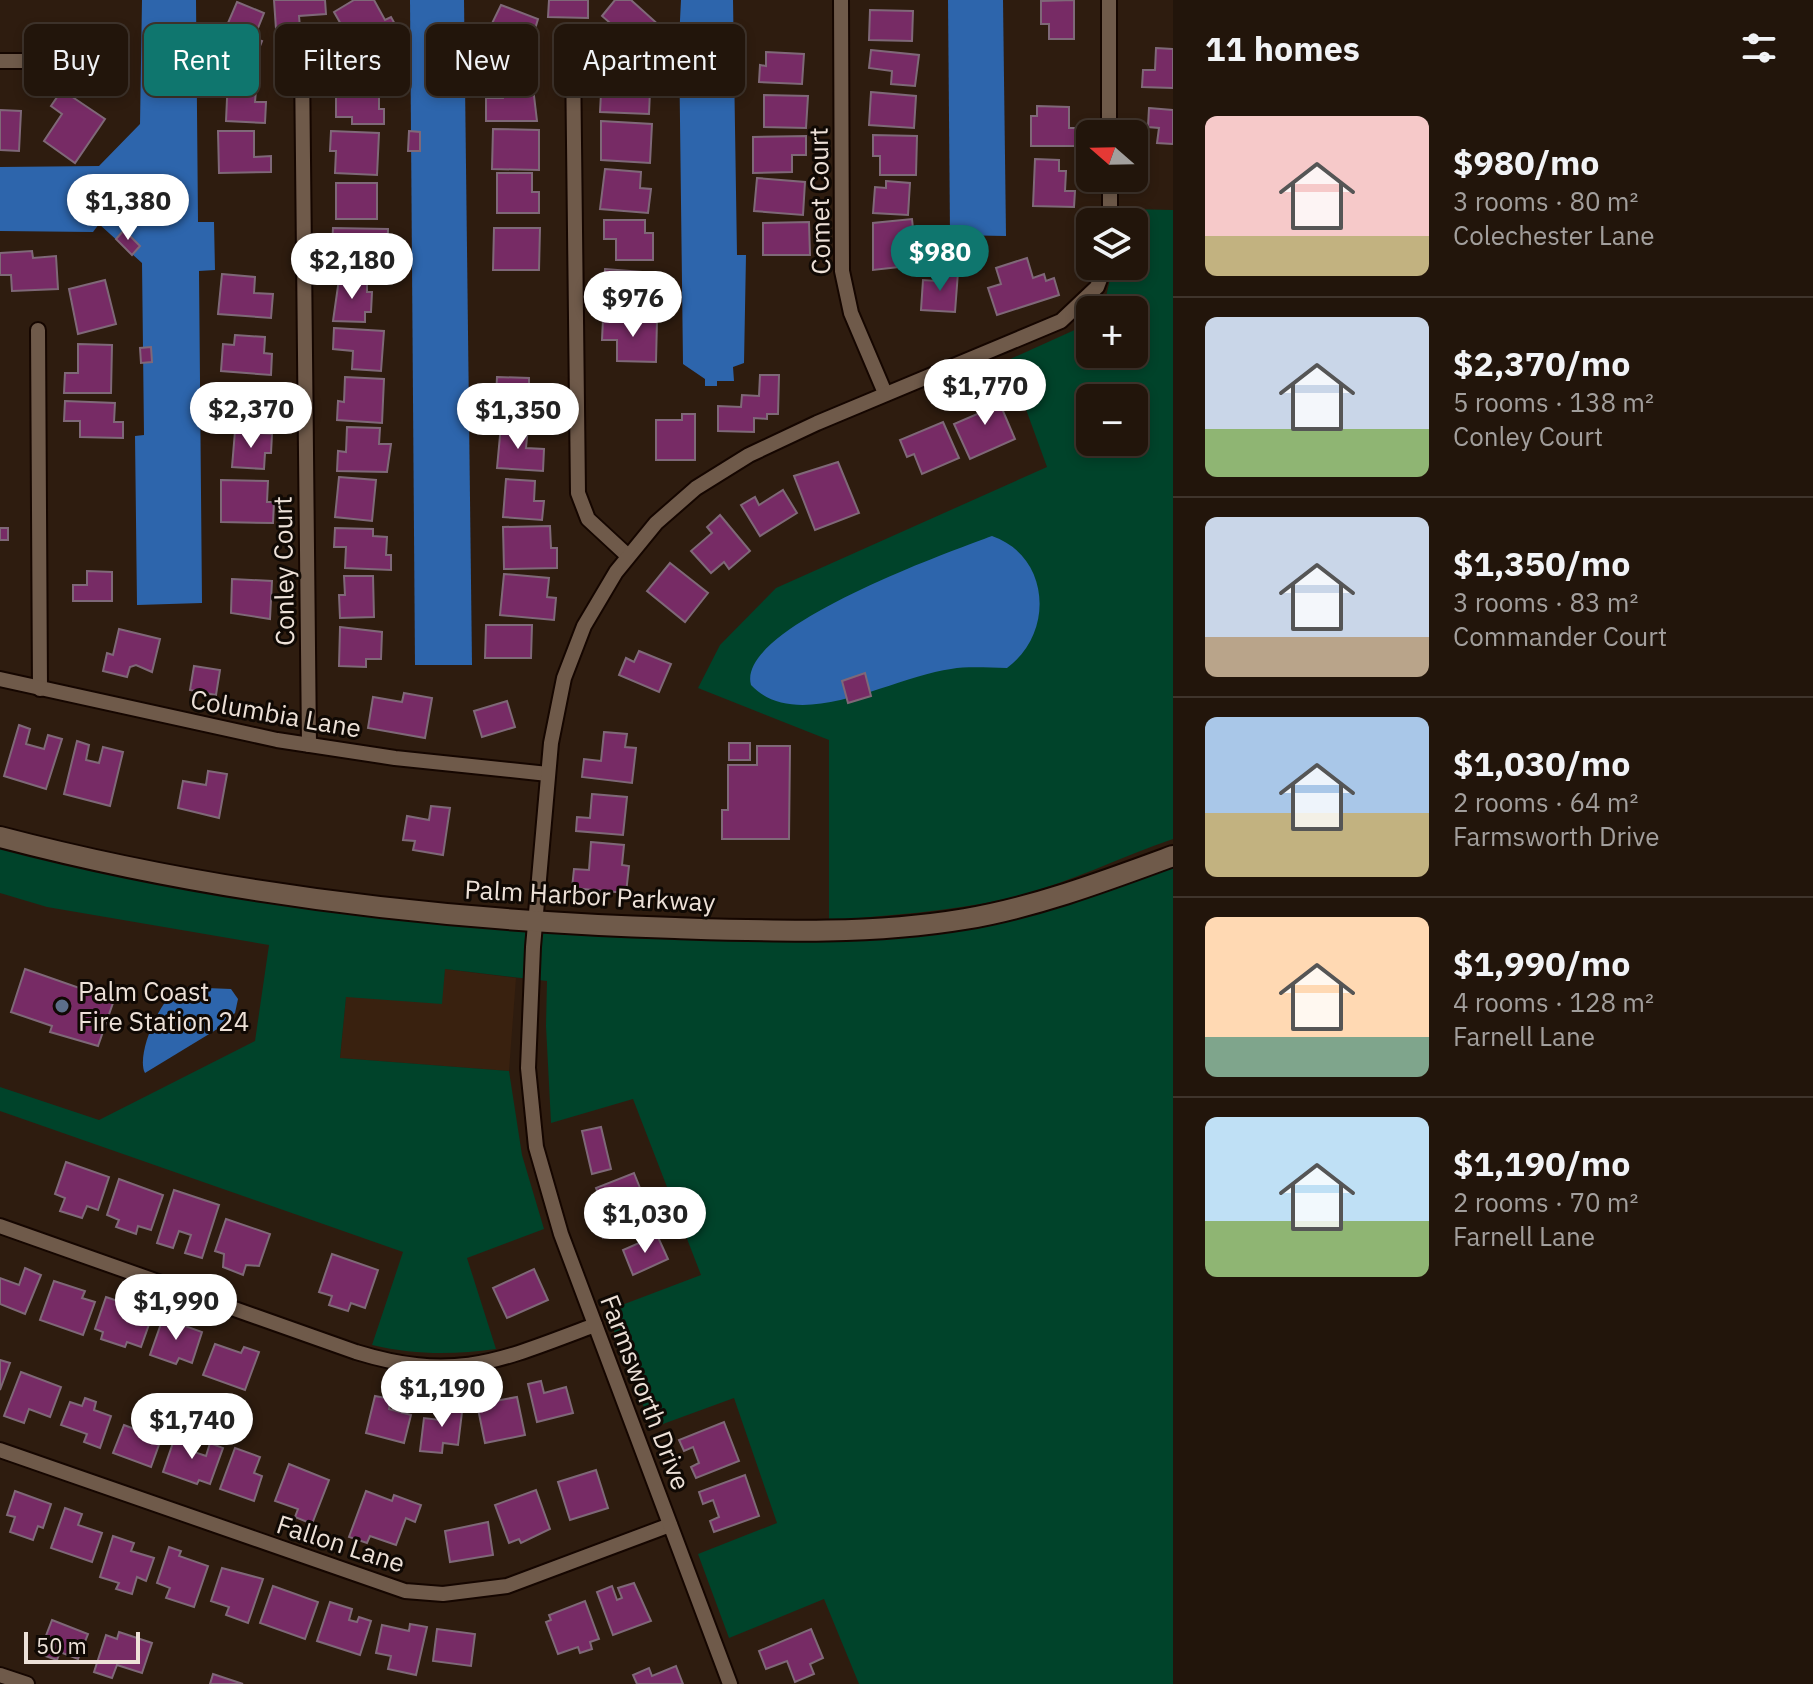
<!DOCTYPE html>
<html lang="en">
<head>
<meta charset="utf-8">
<style>
  body { margin:0; font-family:"IBM Plex Sans",sans-serif; background:#2a1e14; color:#f1f3f6; height:100vh; display:flex; flex-direction:column; font-size:30px; white-space:nowrap }
  * { box-sizing:border-box; margin:0 }
  p { font-size:26px; color:#a29f9d }
  .icon { flex:none; width:44px; height:44px; fill:none; stroke:currentColor; stroke-width:2; stroke-linecap:round; stroke-linejoin:round }
  .map { position:relative; flex:1; overflow:hidden }
  .panel { display:flex; flex-direction:column; background:#22150b; width:640px }
  .panel>* { flex:none }
  .banner { position:absolute; left:24px; top:24px; width:760px; height:72px; display:flex; gap:16px }
  .needle { width:52px; rotate:290deg }
  .tools { position:absolute; left:1076px; top:120px; display:grid; gap:16px }
  .tools a { display:grid; place-items:center; width:72px; height:72px; border-radius:12px; background:#22150b; box-shadow:0 4px 12px #0003,0 0 0 2px #3f342c; font-size:40px }
  .scale { position:absolute; left:24px; bottom:20px; width:116px; box-sizing:border-box; padding-left:8px; border:4px solid #ede1d8; border-top:0; font-size:22px; line-height:28px; white-space:nowrap; color:#ede1d8; -webkit-text-stroke:6px #100904; paint-order:stroke }
  .price { position:absolute; translate:-50% -68px; padding:0 18px; border-radius:28px; background:#fff; color:#222; font-size:26px; line-height:52px; filter:drop-shadow(0 2px 4px #0008) }
  .price::after { content:''; position:absolute; left:50%; top:48px; width:24px; height:18px; margin-left:-12px; background:inherit; clip-path:polygon(0 0,100% 0,50% 100%) }
  .price.current { background:#0f766e; color:#fff }
  ul { padding:0; list-style:none }
  li { display:flex; align-items:center; gap:24px; height:200px; padding:0 32px }
  li+li { border-top:2px solid #3f342c }
  li span { display:grid; place-items:center; flex:none; width:224px; height:160px; border-radius:12px; color:#555 }
  li>.icon { margin-inline-start:auto }
  span .icon { width:96px; height:96px; fill:#fffc; stroke-width:1 }
  li b { font-size:34px }
  h2 { display:flex; justify-content:space-between; align-items:center; height:96px; padding:0 32px; font-size:34px }
  .pill { padding:0 28px; border-radius:12px; background:#22150b; box-shadow:0 4px 12px #0003,0 0 0 2px #3f342c; font-size:28px; line-height:72px }
  .pill.current { background:#0f766e; color:#fff }
  main { display:flex; flex:1; min-height:0 }
  .map>svg:first-child { display:block }
</style>
</head>
<body>
<main>
<div class="map">
<svg width="1173" height="1684" viewBox="0 0 1173 1684">
  <rect width="100%" height="100%" fill="#2e1c0f"/>
  <path fill="#39210f" d="M445,969L516,978L509,1071L340,1058L346,996L441,1003Z"/>
  <g fill="#00432a" fill-rule="evenodd">
    <path d="M1126,209L1173,210V839C1117,858 1064,886 1005,899C948,912 887,915 829,921V740L698,688L720,645L776,588L1047,467L1008,360L1090,323V354H1134V310H1103L1113,266H1134V222H1123ZM1090,398H1134V442H1090Z"/>
    <path d="M0,845L338,910L890,934L1012,920L1173,864V1684H859L824,1599L729,1638L698,1554L777,1523L734,1398L652,1428L606,1311L701,1275L633,1099L551,1123L546,1026L547,981L445,969L442,1004L346,997L340,1058L509,1071L522,1155L544,1229L467,1258L496,1349C452,1355 416,1355 372,1345L403,1252L0,1111V1087L99,1120L255,1041L269,945L47,907L0,893Z"/>
  </g>
  <g fill="#2d65ac">
    <path d="M142,0H196L198,222H214L215,270L199,271L202,603L137,605L135,436L144,435L142,263L99,224L93,232L0,231V167L99,166L140,124Z"/>
    <path d="M410,0H464L472,665H415Z"/>
    <path d="M681,0H733L737,255H746L744,363L733,367L734,381H717V386H705V379L683,364L679,40Z"/>
    <path d="M948,0H1003L1006,236L950,235Z"/>
    <path d="M992,536C1050,556 1055,633 1007,668C989,668 969,666 951,669C894,676 798,735 751,685C735,628 949,552 992,536Z"/>
    <path d="M182,987L231,989L238,999L235,1013L219,1028L145,1073C135,1055 162,993 182,987Z"/>
  </g>
  <g fill="#772b65" stroke="#7f6878" stroke-width="2">
    <path d="M274,0H325L326,14L299,16L300,27L276,29Z"/>
    <path d="M354,0H374L385,20L391,17L400,33L344,65L335,48L350,40L334,12Z"/>
    <path d="M549,0H588V18L548,17Z"/>
    <path d="M615,0H631L661,27L632,60L616,46L625,36L602,16Z"/>
    <path d="M1074,0V39H1049V24H1041V1Z"/>
    <path d="M237,2L264,13L254,38L262,41L255,59L228,48L234,34L225,30Z"/>
    <path d="M501,5L538,19L526,59L511,53L508,61L479,50Z"/>
    <path d="M870,10L913,11L912,41L869,40Z"/>
    <path d="M76,39L110,40L109,55H119L118,86L72,84L73,67H81V54H76Z"/>
    <path d="M1156,48L1173,49V88L1142,87L1143,70H1155Z"/>
    <path d="M871,50L919,55L915,86L891,84L892,71L869,68Z"/>
    <path d="M766,52L804,54L802,84L759,82L760,65L766,66Z"/>
    <path d="M612,66L651,68L649,114L600,112L601,93L611,94Z"/>
    <path d="M342,71H379V109H384V124H352V117H336V84H342Z"/>
    <path d="M228,77L257,78L255,102H266L265,123L226,121Z"/>
    <path d="M504,79H532L537,121H486V98H503Z"/>
    <path d="M62,90L105,119L75,163L44,141L62,114L51,106Z"/>
    <path d="M871,92L916,96L914,128L869,125Z"/>
    <path d="M764,95L808,96L806,128L764,127Z"/>
    <path d="M1037,106L1069,107V128H1078V146H1031V116H1037Z"/>
    <path d="M1149,108L1173,110V144L1157,143L1159,128L1148,127Z"/>
    <path d="M0,110L21,111L19,151L0,150Z"/>
    <path d="M601,121L652,124L650,163L601,160Z"/>
    <path d="M493,129L539,130V170L492,169Z"/>
    <path d="M218,131H254V157L271,156V172L219,173Z"/>
    <path d="M331,131L379,133L377,175L335,173L336,151H330Z"/>
    <path d="M409,131L420,132V151H408Z"/>
    <path d="M873,135L917,136L916,175H880V156H873Z"/>
    <path d="M806,136V155H792V172L753,173V137Z"/>
    <path d="M1035,159L1059,160V171H1066L1065,191H1075L1074,207L1033,206Z"/>
    <path d="M605,169L641,172L640,188L651,189L648,213L600,209Z"/>
    <path d="M497,173H532V192H539V213H497Z"/>
    <path d="M757,178L805,182L803,215L754,211Z"/>
    <path d="M886,181L910,183L908,215L873,213L875,187L886,188Z"/>
    <rect x="336" y="183" width="41" height="36"/>
    <path d="M912,219L917,265L873,270V223Z"/>
    <path d="M604,220H645V233H653V260H616V239H604Z"/>
    <path d="M809,222L810,255H763V223Z"/>
    <path d="M333,228L388,229L387,271L349,270L350,248H332Z"/>
    <path d="M494,228H540L539,270H493Z"/>
    <path d="M124,230L140,246L132,255L116,239Z"/>
    <path d="M32,251L33,258L56,256L58,289L12,291L11,275H0V253Z"/>
    <path d="M1027,258L1033,278L1044,274L1046,281L1054,278L1059,295L997,315L988,288L1001,284L996,268Z"/>
    <path d="M605,269L654,273L651,311L602,307Z"/>
    <path d="M938,271L958,272L955,312L921,310L923,280L937,281Z"/>
    <path d="M222,274L255,277L254,293L273,294L271,318L218,314Z"/>
    <path d="M339,279L367,280V292H372L371,312H365V322L333,321Z"/>
    <path d="M105,280L116,324L78,334L69,289Z"/>
    <path d="M603,319L657,320L656,362L617,361V340H602Z"/>
    <path d="M334,328L384,331L381,371L352,369L353,351L333,349Z"/>
    <path d="M235,335L265,337L264,353L272,354L271,375L221,371L223,344L234,345Z"/>
    <path d="M78,344L112,345L111,393H64L65,373H78Z"/>
    <path d="M151,347L152,362L141,363L140,348Z"/>
    <path d="M760,375H779L778,414H767V419L754,418V432L718,431V406L741,407L742,395L759,396Z"/>
    <path d="M345,377L384,379L382,423L337,420L338,401L344,402Z"/>
    <path d="M497,377L529,378V399H542V419L495,418Z"/>
    <path d="M994,390L1015,439L970,459L954,424L982,412L976,398Z"/>
    <path d="M65,401L115,403L114,422H123V438L80,437V421H64Z"/>
    <path d="M682,414H695V460H656V420H682Z"/>
    <path d="M943,422L959,458L922,474L914,454L907,457L900,440Z"/>
    <path d="M501,425L528,427L526,448L544,449L543,471L497,468Z"/>
    <path d="M347,427L380,428L379,444H391L387,472L337,471L338,451L346,452Z"/>
    <path d="M235,431L272,434L271,453H265L264,469L232,467Z"/>
    <path d="M838,462L859,513L815,530L794,476Z"/>
    <path d="M339,477L376,480L372,521L335,517Z"/>
    <path d="M506,479L535,481L534,501H544L542,520L503,517Z"/>
    <path d="M221,480L268,481L267,502H274L273,523L221,522Z"/>
    <path d="M783,490L797,513L760,536L741,505L755,497L759,505Z"/>
    <path d="M720,515L750,551L729,569L724,562L711,573L691,551L712,533L707,527Z"/>
    <path d="M550,526L551,548H557V568L504,569L503,527Z"/>
    <rect x="0" y="528" width="8" height="12"/>
    <path d="M335,528L373,529V536L387,537L386,555H391V570L345,568L346,547H334Z"/>
    <path d="M670,563L708,593L685,622L647,591Z"/>
    <path d="M87,571L112,572V601H73V585H87Z"/>
    <path d="M504,574L549,578L547,597L556,598L554,620L500,615Z"/>
    <path d="M344,576H373L374,617L340,618L339,595H345Z"/>
    <path d="M232,579L272,581L270,619L231,613Z"/>
    <path d="M486,625H532L531,658H485Z"/>
    <path d="M340,627L382,632L381,659H366V667L339,666Z"/>
    <path d="M119,629L160,639L152,672L136,665L130,667L127,677L103,671L107,653L113,655Z"/>
    <path d="M639,651L671,664L659,692L619,675L626,658L634,662Z"/>
    <path d="M194,666L220,670L216,695L190,690Z"/>
    <path d="M865,673L871,696L848,703L842,681Z"/>
    <path d="M404,693L432,698L425,738L368,728L373,697L402,702Z"/>
    <path d="M507,701L515,727L482,737L474,711Z"/>
    <path d="M19,725L30,729L26,744L44,749L48,735L62,739L46,789L4,776Z"/>
    <path d="M604,732L627,734L625,747L636,748L632,783L582,777L584,759L601,761Z"/>
    <path d="M77,741L89,745L86,760L99,763L103,747L123,752L110,806L64,794Z"/>
    <rect x="729" y="743" width="21" height="17"/>
    <path d="M757,746H790L789,839H722V810H728V765H757Z"/>
    <path d="M208,771L227,774L219,818L178,808L183,781L206,785Z"/>
    <path d="M592,794L627,797L623,835L576,831L577,817L590,818Z"/>
    <path d="M431,806L450,808L443,855L413,850L415,841L403,840L407,816L429,820Z"/>
    <path d="M591,842L624,845L622,865L629,866L626,893L572,888L574,869L589,870Z"/>
    <path d="M25,969L114,1000L98,1046L50,1032L52,1026L11,1012Z"/>
    <path d="M601,1127L611,1169L592,1174L582,1131Z"/>
    <path d="M66,1162L109,1177L98,1210L87,1206L82,1218L60,1211L65,1198L55,1194Z"/>
    <path d="M634,1173L652,1218L603,1238L593,1215L605,1210L596,1188Z"/>
    <path d="M119,1179L163,1195L151,1230L138,1226L136,1234L116,1227L119,1220L107,1215Z"/>
    <path d="M174,1190L219,1205L202,1258L185,1253L191,1235L179,1231L173,1248L157,1243Z"/>
    <path d="M226,1219L270,1234L259,1266L246,1265L243,1275L223,1267L224,1254L215,1251Z"/>
    <path d="M657,1235L668,1259L633,1275L623,1250Z"/>
    <path d="M332,1254L378,1270L365,1308L351,1303L348,1311L329,1305L332,1296L319,1292Z"/>
    <path d="M25,1268L41,1275L25,1314L0,1304V1278L19,1285Z"/>
    <path d="M534,1269L548,1300L507,1318L493,1288Z"/>
    <path d="M54,1281L85,1291L82,1298L95,1302L83,1335L40,1320Z"/>
    <path d="M106,1297L153,1313L141,1347L127,1342L125,1347L101,1339L103,1332L95,1329Z"/>
    <path d="M163,1318L202,1332L192,1363L179,1358L176,1364L150,1355Z"/>
    <path d="M215,1344L241,1353L244,1347L259,1352L245,1390L203,1375Z"/>
    <path d="M0,1360L10,1363L0,1390Z"/>
    <path d="M21,1372L61,1387L50,1417L29,1409L24,1423L4,1416Z"/>
    <path d="M541,1381L544,1393L566,1387L573,1413L537,1422L528,1384Z"/>
    <path d="M375,1396L391,1399L389,1409L411,1415L404,1443L366,1433Z"/>
    <path d="M494,1396L495,1401L517,1397L525,1435L485,1443L476,1399Z"/>
    <path d="M85,1398L96,1402L94,1410L111,1416L100,1448L84,1442L87,1434L61,1425L70,1402L82,1406Z"/>
    <path d="M442,1402L463,1404L458,1445L443,1443L442,1453L420,1451L424,1418L440,1420Z"/>
    <path d="M724,1422L739,1461L696,1478L691,1467L699,1463L693,1447L684,1451L679,1440Z"/>
    <path d="M124,1425L161,1439L151,1467L113,1453Z"/>
    <path d="M176,1434L198,1441L194,1452L206,1456L210,1443L223,1448L210,1484L199,1480L197,1484L163,1472Z"/>
    <path d="M235,1448L260,1457L254,1473L262,1476L254,1501L220,1489Z"/>
    <path d="M289,1464L329,1480L312,1524L295,1517L298,1509L275,1501Z"/>
    <path d="M596,1470L608,1508L570,1520L558,1482Z"/>
    <path d="M745,1475L759,1516L714,1532L710,1521L719,1517L713,1500L703,1504L699,1492Z"/>
    <path d="M536,1490L550,1529L521,1543L519,1539L509,1543L495,1505Z"/>
    <path d="M15,1491L51,1504L43,1528L38,1526L33,1540L10,1532L15,1517L7,1515Z"/>
    <path d="M366,1491L392,1501L394,1495L421,1505L415,1522L406,1518L396,1545L370,1536L367,1543L349,1537Z"/>
    <path d="M65,1508L82,1514L78,1525L102,1533L92,1562L51,1548Z"/>
    <path d="M488,1522L493,1555L450,1562L445,1531Z"/>
    <path d="M113,1536L134,1543L131,1551L154,1558L146,1581L137,1577L132,1594L116,1589L119,1583L100,1577Z"/>
    <path d="M169,1547L181,1551L179,1556L208,1566L194,1607L166,1598L170,1588L157,1583Z"/>
    <path d="M222,1568L263,1579L248,1623L226,1615L229,1607L211,1601Z"/>
    <path d="M634,1583L651,1621L613,1635L597,1592L612,1586L617,1600L622,1598L618,1588Z"/>
    <path d="M273,1586L318,1602L305,1639L260,1623Z"/>
    <path d="M585,1601L599,1639L590,1642L592,1649L580,1653L578,1647L558,1654L546,1622L551,1620L549,1615Z"/>
    <path d="M330,1602L352,1609L349,1620L357,1622L359,1617L371,1621L360,1655L317,1641Z"/>
    <path d="M52,1620L88,1634L78,1659L60,1652L57,1660L39,1654Z"/>
    <path d="M410,1624L427,1627L416,1675L388,1669L391,1656L376,1653L382,1625L409,1631Z"/>
    <path d="M437,1629L475,1634L471,1666L433,1661Z"/>
    <path d="M811,1629L823,1658L810,1664L814,1674L795,1682L787,1661L766,1669L759,1651Z"/>
    <path d="M119,1632L152,1643L142,1673L117,1665L112,1678L94,1672L106,1635L117,1639Z"/>
    <path d="M676,1666L683,1684H637L633,1675L649,1668L652,1676Z"/>
    <path d="M213,1674L243,1684H210Z"/>
  </g>
  <g fill="none" stroke-linecap="round" stroke-linejoin="round">
    <g stroke="#150600" stroke-width="18">
      <g id="street">
        <path d="M841,0L842,271L851,313L885,393"/>
        <path d="M1109,0V134"/>
        <path d="M573,55L578,493L588,519L628,556"/>
        <path d="M0,61H31"/>
        <path d="M302,61L309,745"/>
        <path d="M1110,178V222"/>
        <path d="M38,330L40,689"/>
        <path d="M0,679L277,740L395,758L548,774"/>
        <path d="M0,1226L356,1352C457,1383 501,1360 595,1325"/>
        <path d="M0,1450L405,1591L443,1594L507,1586L670,1525"/>
        <path d="M0,1675L27,1684"/>
        <path d="M730,1684L561,1234L536,1147L528,1068L533,947L551,743L564,678L584,626L616,572L656,523L696,488L749,455L817,423L1061,321L1097,287L1105,266"/>
      </g>
    </g>
    <g stroke="#150600" stroke-width="24">
      <path id="secondary" d="M0,837C220,895 449,921 675,928C771,931 870,935 965,919C1036,907 1105,881 1173,856"/>
    </g>
    <use href="#street" stroke="#6f5a4a" stroke-width="14"/>
    <use href="#secondary" stroke="#6f5a4a" stroke-width="20"/>
  </g>
  <circle fill="#5c6f8a" stroke="#100904" stroke-width="3" cx="62" cy="1006" r="8"/>
  <g text-anchor="middle" dominant-baseline="central" stroke-width="6" stroke-linejoin="round" paint-order="stroke">
    <g font-size="26" fill="#ede1d8" stroke="#100904">
      <text transform="translate(819 201) rotate(-91)">Comet Court</text>
      <text transform="translate(283 571) rotate(-91)">Conley Court</text>
      <text transform="translate(276 713) rotate(10)">Columbia Lane</text>
      <text transform="translate(590 895) rotate(3)">Palm Harbor Parkway</text>
      <text transform="translate(646 1392) rotate(69)">Farmsworth Drive</text>
      <text transform="translate(341 1543) rotate(18)">Fallon Lane</text>
    </g>
    <g font-size="26" fill="#ede1d8" stroke="#100904" text-anchor="start">
      <text x="78" y="991">Palm Coast<tspan x="78" dy="30">Fire Station 24</tspan></text>
    </g>
  </g>
</svg>
<div class="tools">
<a><svg class="needle" viewBox="-14 -14 28 28"><path d="M0-13l5 13h-10z" fill="#e53935"/><path d="M0 13l5-13h-10z" fill="#a29f9d"/></svg></a>
<a><svg class="icon" aria-label="layers" viewBox="0 0 24 24"><path d="M12 4l9 5-9 5-9-5zM3 14l9 5 9-5"/></svg></a>
<a>+</a>
<a>−</a>
</div>
<div class="scale">50 m</div>
<b class="price" style="left:128px;top:242px">$1,380</b>
<b class="price current" style="left:940px;top:293px">$980</b>
<b class="price" style="left:352px;top:301px">$2,180</b>
<b class="price" style="left:633px;top:339px">$976</b>
<b class="price" style="left:985px;top:427px">$1,770</b>
<b class="price" style="left:251px;top:450px">$2,370</b>
<b class="price" style="left:518px;top:451px">$1,350</b>
<b class="price" style="left:645px;top:1255px">$1,030</b>
<b class="price" style="left:176px;top:1342px">$1,990</b>
<b class="price" style="left:442px;top:1429px">$1,190</b>
<b class="price" style="left:192px;top:1461px">$1,740</b>
<div class="banner">
<a class="pill">Buy</a>
<a class="pill current">Rent</a>
<a class="pill">Filters</a>
<a class="pill">New</a>
<a class="pill">Apartment</a>
</div>
</div>
<section class="panel">
<h2>11 homes<svg class="icon" aria-label="filters" viewBox="0 0 24 24"><path d="M4 7h16M4 17h16"/><circle cx="9" cy="7" r="2"/><circle cx="15" cy="17" r="2"/></svg></h2>
<ul>
<li><span style="background:linear-gradient(#f6c9c9 75%,#c2b280 0)"><svg class="icon" aria-label="home" viewBox="0 0 24 24"><path d="M3 11l9-7 9 7M6 9v11h12V9"/></svg></span><div><b>$980/mo</b><p>3 rooms · 80 m²</p><p>Colechester Lane</p></div></li>
<li><span style="background:linear-gradient(#c9d6e8 70%,#8fb573 0)"><svg class="icon" aria-label="home" viewBox="0 0 24 24"><path d="M3 11l9-7 9 7M6 9v11h12V9"/></svg></span><div><b>$2,370/mo</b><p>5 rooms · 138 m²</p><p>Conley Court</p></div></li>
<li><span style="background:linear-gradient(#c9d6e8 75%,#b9a48a 0)"><svg class="icon" aria-label="home" viewBox="0 0 24 24"><path d="M3 11l9-7 9 7M6 9v11h12V9"/></svg></span><div><b>$1,350/mo</b><p>3 rooms · 83 m²</p><p>Commander Court</p></div></li>
<li><span style="background:linear-gradient(#a9c7e8 60%,#c2b280 0)"><svg class="icon" aria-label="home" viewBox="0 0 24 24"><path d="M3 11l9-7 9 7M6 9v11h12V9"/></svg></span><div><b>$1,030/mo</b><p>2 rooms · 64 m²</p><p>Farmsworth Drive</p></div></li>
<li><span style="background:linear-gradient(#ffd9b3 75%,#7fa58c 0)"><svg class="icon" aria-label="home" viewBox="0 0 24 24"><path d="M3 11l9-7 9 7M6 9v11h12V9"/></svg></span><div><b>$1,990/mo</b><p>4 rooms · 128 m²</p><p>Farnell Lane</p></div></li>
<li><span style="background:linear-gradient(#bfe0f5 65%,#8fb573 0)"><svg class="icon" aria-label="home" viewBox="0 0 24 24"><path d="M3 11l9-7 9 7M6 9v11h12V9"/></svg></span><div><b>$1,190/mo</b><p>2 rooms · 70 m²</p><p>Farnell Lane</p></div></li>
</ul>
</section>
</main>
</body>
</html>
